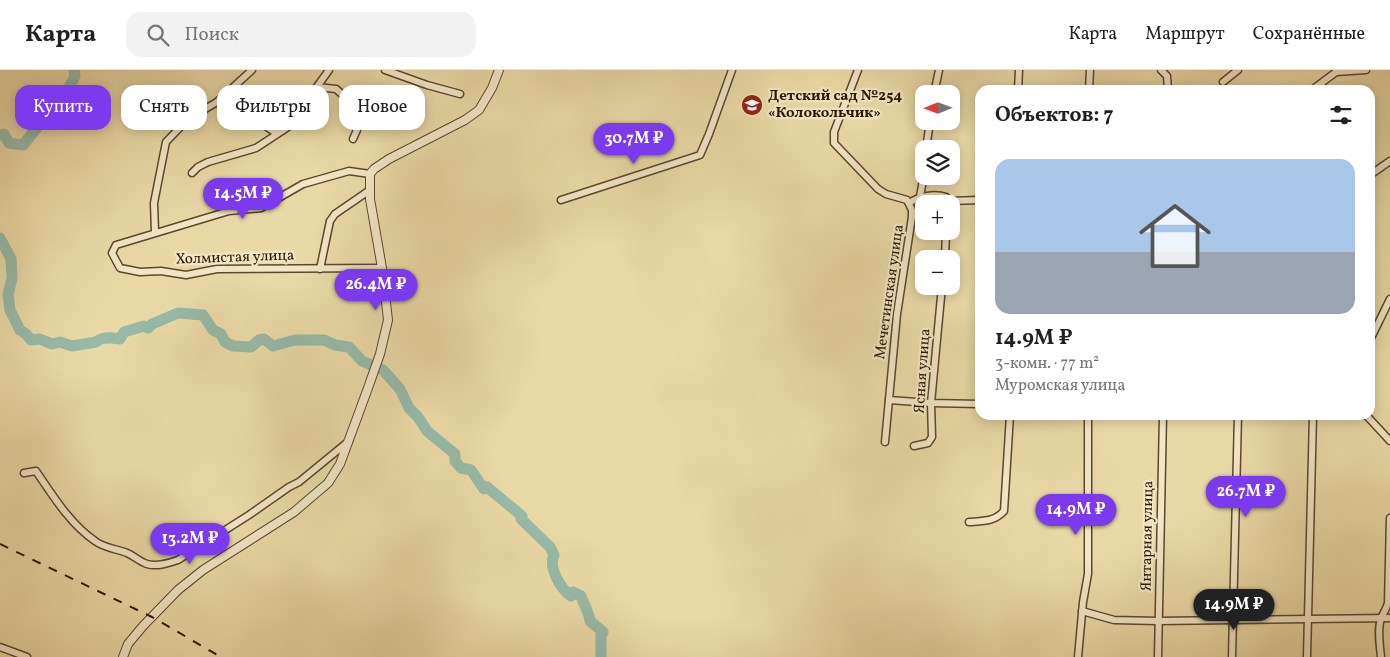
<!DOCTYPE html>
<html lang="ru">
<head>
<meta charset="utf-8">
<style>
  body { margin:0; font-family:Vollkorn,serif; background:#f2f2f2; color:#202124; height:100vh; display:flex; flex-direction:column; font-size:19px; white-space:nowrap }
  * { box-sizing:border-box; margin:0 }
  p { font-size:16px; color:#757577 }
  .icon { flex:none; width:28px; height:28px; fill:none; stroke:currentColor; stroke-width:2; stroke-linecap:round; stroke-linejoin:round }
  .map { position:relative; flex:1; overflow:hidden }
  .sheet { position:absolute; left:975px; top:15px; width:400px; height:335px; display:flex; flex-direction:column; background:#fff; border-radius:15px; box-shadow:0 2px 12px #0003 }
  .sheet>* { flex:none }
  .guide { position:absolute; left:15px; top:15px; width:475px; height:45px; display:flex; gap:10px }
  .needle { width:32px; rotate:269deg }
  .fabs { position:absolute; left:915px; top:15px; display:grid; gap:10px }
  .fabs a { display:grid; place-items:center; width:45px; height:45px; border-radius:10px; background:#fff; box-shadow:0 2px 12px #0003; font-size:25px }
  .price { position:absolute; translate:-50% -42px; padding:0 11px; border-radius:18px; background:#7c3aed; color:#fff; font-size:16px; line-height:32px; filter:drop-shadow(0 1px 2px #0008) }
  .price::after { content:''; position:absolute; left:50%; top:30px; width:15px; height:11px; margin-left:-8px; background:inherit; clip-path:polygon(0 0,100% 0,50% 100%) }
  .price.on { background:#222; color:#fff }
  ul { padding:0; list-style:none }
  li { display:grid; align-content:center; gap:10px; height:265px; padding:0 20px }
  li+li { border-top:1px solid #e0e0e0 }
  li span { display:grid; place-items:center; height:155px; border-radius:15px; color:#555 }
  li>.icon { margin-inline-start:auto }
  span .icon { width:90px; height:90px; fill:#fffc; stroke-width:1 }
  li b { font-size:21px }
  h2 { display:flex; justify-content:space-between; align-items:center; height:60px; padding:0 20px; font-size:21px }
  .pill { padding:0 18px; border-radius:15px; background:#fff; box-shadow:0 2px 12px #0003; font-size:18px; line-height:45px }
  .pill.on { background:#7c3aed; color:#fff }
  header { display:flex; align-items:center; gap:30px; box-sizing:border-box; height:70px; padding:0 25px; background:#fff; border-bottom:1px solid #e0e0e0 }
  header strong { font-size:24px }
  nav { display:flex; gap:28px; margin-inline-start:auto; font-size:18px }
  .search { width:350px; height:45px; background:#f2f2f2; display:flex; align-items:center; gap:12px; box-sizing:border-box; padding:0 18px; border-radius:15px; color:#757577; font-size:19px }
  .map>svg:first-child { display:block }
</style>
</head>
<body>
<header>
<strong>Карта</strong>
<div class="search"><svg class="icon" aria-label="search" viewBox="0 0 24 24"><circle cx="10" cy="10" r="6"/><path d="M15 15l6 6"/></svg>Поиск</div>
<nav><a>Карта</a><a>Маршрут</a><a>Сохранённые</a></nav>
</header>
<div class="map">
<svg width="1390" height="587" viewBox="0 0 1390 587">
  <rect width="100%" height="100%" fill="#e9d9a6"/>
  <filter id="stains"><feTurbulence type="fractalNoise" baseFrequency=".004" numOctaves="4"/><feColorMatrix values="0 0 0 0 .2 0 0 0 0 .09 0 0 0 0 .02 0 0 0 .5 -.17"/></filter>
  <radialGradient id="worn" r=".72"><stop offset=".6" stop-color="#630" stop-opacity="0"/><stop offset="1" stop-color="#630" stop-opacity=".3"/></radialGradient>
  <g fill="none" stroke-linecap="round" stroke-linejoin="round">
    <g stroke="#97baa7" stroke-width="11">
      <path d="M0,65L4,64L9,73L23,75L43,50L53,49L68,27L66,23L75,6L74,0"/>
      <path d="M0,168L11,189L12,208L8,225L10,240L20,260L26,264L31,270L40,269L52,274L60,272L72,276L96,272C102,266 113,268 120,269L124,262L144,256L148,258L152,254L178,243L203,245L213,260L221,264L225,272L233,276L251,277L259,270L264,269L273,276L295,270H324L335,275L349,277L362,291L383,300L400,319L409,338L418,347L427,361L455,384V391L461,398L471,400L484,419L487,417L522,446L521,449L550,477L554,485C548,498 561,519 571,526L573,522L581,526C584,535 589,542 590,551L603,562L601,566V587"/>
    </g>
    <g stroke="#5c482a" stroke-width="9">
      <g id="minor">
        <path d="M385,0L427,15L460,24"/>
        <path d="M858,0L834,62V73L878,119L886,124L907,130L912,140V147L897,244L885,372"/>
        <path d="M1161,0L1167,6L1168,20"/>
        <path d="M1336,2L1366,0"/>
        <path d="M1223,12L1238,0"/>
        <path d="M317,17L336,19L344,26L356,54L357,60L353,69"/>
        <path d="M1018,20L1019,0"/>
        <path d="M1089,20L1090,0"/>
        <path d="M1312,20L1336,2V0"/>
        <path d="M934,24L939,0"/>
        <path d="M217,32L234,35L276,63"/>
        <path d="M926,79L930,51"/>
        <path d="M192,103L198,97L208,92L256,78L288,57L329,0"/>
        <path d="M370,104L349,101L303,114L261,138L229,141L116,175L112,183L120,198L140,202L161,201L186,205L217,199L382,198"/>
        <path d="M1370,105L1390,91"/>
        <path d="M920,127L924,104"/>
        <path d="M561,130L700,85L709,64L732,0"/>
        <path d="M909,133C920,126 934,123 946,127L949,131L980,130"/>
        <path d="M155,162L154,133L166,72L188,49L217,32L252,0"/>
        <path d="M945,189L946,161"/>
        <path d="M320,199L330,151L335,144L370,120"/>
        <path d="M1370,270L1390,229"/>
        <path d="M889,330L931,333L980,334"/>
        <path d="M1312,345H1366"/>
        <path d="M1366,345L1390,371"/>
        <path d="M914,376L928,373L932,367L931,333L942,216"/>
        <path d="M24,403L36,401C53,426 70,454 95,471C104,478 117,479 127,483C134,486 140,492 147,494C157,497 169,493 178,490L249,445L289,417L299,412L349,371"/>
        <path d="M969,452C983,451 994,452 1004,441L1010,345"/>
        <path d="M1082,541L1114,550L1158,551L1390,548"/>
        <path d="M0,577L27,587"/>
        <path d="M1078,587L1083,532L1088,504V345"/>
        <path d="M1158,587L1163,345"/>
        <path d="M1232,587L1238,345"/>
        <path d="M1307,587L1313,345"/>
        <path d="M1381,587C1380,576 1377,560 1381,549C1383,543 1386,540 1388,533L1390,448"/>
      </g>
    </g>
    <g stroke="#5c482a" stroke-width="10">
      <path id="tertiary" d="M123,587L128,574L143,556L178,520L203,500L294,442L328,413L340,394L368,318L380,284L388,250L382,198L370,129V104L374,99L389,89L465,50L479,40L492,18L499,0"/>
    </g>
    <use href="#minor" stroke="#f1e6c5" stroke-width="6"/>
    <use href="#tertiary" stroke="#f1e6c5" stroke-width="8"/>
    <path stroke="#2d1700" stroke-width="2" stroke-dasharray="9 9" stroke-linecap="butt" d="M0,474L152,547L221,587"/>
  </g>
  <defs>
    <g id="school-disc" transform="scale(1.125)"><circle r="9.5" fill="#8f2418" stroke="#f1e6c5"/><path d="M0-5L7-2L0 1L-7-2ZM-4 1L0 2.5L4 1V4Q0 6-4 4Z" fill="#fff"/></g>
  </defs>
  <g fill-rule="evenodd">
    <use href="#school-disc" x="752" y="35"/>
  </g>
  <g text-anchor="middle" dominant-baseline="central" stroke-width="4.5" stroke-linejoin="round" paint-order="stroke">
    <g font-size="15" font-weight="bold" fill="#2d1700" stroke="#f1e6c5" text-anchor="start">
      <text x="768" y="26">Детский сад №254<tspan x="768" dy="17">«Колокольчик»</tspan></text>
    </g>
    <g font-size="15" fill="#2d1700" stroke="#f1e6c5">
      <text transform="translate(235 188) rotate(-2)">Холмистая улица</text>
      <text transform="translate(890 222) rotate(-82)">Мечетинская улица</text>
      <text transform="translate(923 301) rotate(-86)">Ясная улица</text>
      <text transform="translate(1148 466) rotate(-89)">Янтарная улица</text>
    </g>
  </g>
  <rect width="100%" height="100%" filter="url(#stains)"/>
  <rect width="100%" height="100%" fill="url(#worn)"/>
</svg>
<div class="fabs">
<a><svg class="needle" viewBox="-14 -14 28 28"><path d="M0-13l5 13h-10z" fill="#e53935"/><path d="M0 13l5-13h-10z" fill="#757577"/></svg></a>
<a><svg class="icon" aria-label="layers" viewBox="0 0 24 24"><path d="M12 4l9 5-9 5-9-5zM3 14l9 5 9-5"/></svg></a>
<a>+</a>
<a>−</a>
</div>
<b class="price" style="left:634px;top:95px">30.7M ₽</b>
<b class="price" style="left:243px;top:150px">14.5M ₽</b>
<b class="price" style="left:376px;top:241px">26.4M ₽</b>
<b class="price" style="left:1246px;top:448px">26.7M ₽</b>
<b class="price" style="left:1076px;top:466px">14.9M ₽</b>
<b class="price" style="left:190px;top:495px">13.2M ₽</b>
<b class="price on" style="left:1234px;top:561px">14.9M ₽</b>
<div class="guide">
<a class="pill on">Купить</a>
<a class="pill">Снять</a>
<a class="pill">Фильтры</a>
<a class="pill">Новое</a>
</div>
<section class="sheet">
<h2>Объектов: 7<svg class="icon" aria-label="filters" viewBox="0 0 24 24"><path d="M4 7h16M4 17h16"/><circle cx="9" cy="7" r="2"/><circle cx="15" cy="17" r="2"/></svg></h2>
<ul>
<li><span style="background:linear-gradient(#a9c7e8 60%,#9aa5b1 0)"><svg class="icon" aria-label="home" viewBox="0 0 24 24"><path d="M3 11l9-7 9 7M6 9v11h12V9"/></svg></span><div><b>14.9M ₽</b><p>3-комн. · 77 m²</p><p>Муромская улица</p></div></li>
</ul>
</section>
</div>
</body>
</html>
